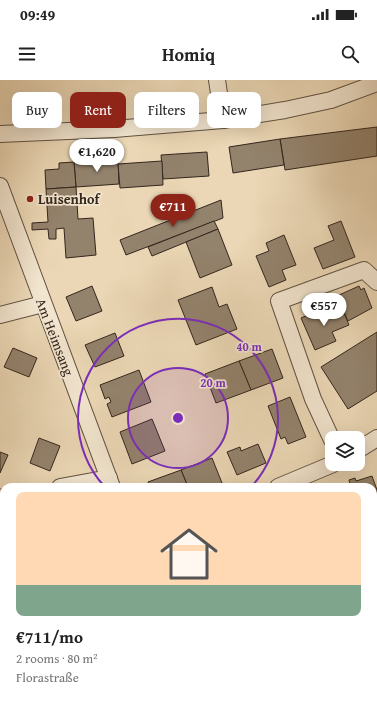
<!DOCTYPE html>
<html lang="en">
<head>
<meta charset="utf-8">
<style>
  body { margin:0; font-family:"Gentium Book Plus",serif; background:#f6f6f6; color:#222; height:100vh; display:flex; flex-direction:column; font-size:15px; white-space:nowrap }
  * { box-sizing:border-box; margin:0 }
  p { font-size:13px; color:#767676 }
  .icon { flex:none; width:22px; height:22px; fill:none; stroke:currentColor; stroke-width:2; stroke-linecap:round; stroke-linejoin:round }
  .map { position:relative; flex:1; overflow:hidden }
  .side { position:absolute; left:0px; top:403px; width:377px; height:220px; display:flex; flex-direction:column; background:#fff; border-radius:12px 12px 0 0; box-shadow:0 4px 16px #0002 }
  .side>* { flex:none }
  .hud { position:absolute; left:12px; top:12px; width:353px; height:36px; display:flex; gap:8px }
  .tools { position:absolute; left:325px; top:351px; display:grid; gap:8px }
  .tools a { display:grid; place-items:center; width:40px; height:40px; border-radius:8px; background:#fff; box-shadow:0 4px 16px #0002; font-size:20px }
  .price { position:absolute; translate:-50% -34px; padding:0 9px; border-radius:14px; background:#fff; color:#222; font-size:13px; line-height:26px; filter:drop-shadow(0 1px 2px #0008) }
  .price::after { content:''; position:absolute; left:50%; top:24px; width:12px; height:9px; margin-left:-6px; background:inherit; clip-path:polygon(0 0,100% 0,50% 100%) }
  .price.current { background:#8f2418; color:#fff }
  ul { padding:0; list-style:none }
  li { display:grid; align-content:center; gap:8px; height:212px; padding:0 16px }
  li+li { border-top:1px solid #e0e0e0 }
  li span { display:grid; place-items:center; height:124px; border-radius:8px; color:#555 }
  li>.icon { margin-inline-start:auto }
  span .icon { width:72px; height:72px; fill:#fffc; stroke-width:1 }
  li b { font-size:17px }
  .tag { padding:0 14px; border-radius:8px; background:#fff; box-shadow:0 4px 16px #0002; font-size:14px; line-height:36px }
  .tag.current { background:#8f2418; color:#fff }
  .status { display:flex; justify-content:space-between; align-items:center; height:28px; padding:0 20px; background:#fff; direction:ltr }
  .status svg { height:11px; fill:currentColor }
  header { display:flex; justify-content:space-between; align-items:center; height:52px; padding:0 16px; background:#fff; font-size:18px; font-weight:700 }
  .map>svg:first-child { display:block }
</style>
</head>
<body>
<div class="status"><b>09:49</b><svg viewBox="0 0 49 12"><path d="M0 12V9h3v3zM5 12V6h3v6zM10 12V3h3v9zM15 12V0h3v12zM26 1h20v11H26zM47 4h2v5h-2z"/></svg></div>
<header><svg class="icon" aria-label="menu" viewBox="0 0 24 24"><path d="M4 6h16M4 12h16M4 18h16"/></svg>Homiq<svg class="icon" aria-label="search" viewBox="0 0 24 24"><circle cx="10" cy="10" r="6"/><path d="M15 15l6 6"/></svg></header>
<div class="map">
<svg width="377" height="623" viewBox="0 0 377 623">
  <rect width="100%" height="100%" fill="#ebd7b5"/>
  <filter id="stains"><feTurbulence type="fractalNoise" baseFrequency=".005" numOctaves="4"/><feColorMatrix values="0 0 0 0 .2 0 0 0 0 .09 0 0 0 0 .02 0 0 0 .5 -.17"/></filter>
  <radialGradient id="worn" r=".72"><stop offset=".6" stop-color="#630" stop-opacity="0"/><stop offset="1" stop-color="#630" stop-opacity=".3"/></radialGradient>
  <g fill="#93826c" stroke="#34261d">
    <path d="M377,47V76L285,90L280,59Z"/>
    <path d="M280,59L284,85L233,93L229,67Z"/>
    <path d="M207,72L209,96L163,99L161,75Z"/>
    <path d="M118,79L119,104L76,107L74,82Z"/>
    <path d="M162,81L163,105L120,108L118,84Z"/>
    <path d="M74,82L76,107L46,109L45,90L59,89V83Z"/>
    <path d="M76,107L78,139L93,138L96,175L66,178L64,148L56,149V159H49L48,149L32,150V143L48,142L46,109Z"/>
    <path d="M221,120L223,138L126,175L120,160Z"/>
    <path d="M214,141L218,149L152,176L148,167Z"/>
    <path d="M341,141L355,177L323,189L314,168L334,160L328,146Z"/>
    <path d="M218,149L232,185L200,198L186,162Z"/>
    <path d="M284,155L296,185L282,190L286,200L269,207L256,176L269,171L266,163Z"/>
    <path d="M92,206L102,231L76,241L66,217Z"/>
    <path d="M359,206L361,210L364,208L372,228L348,241L337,216Z"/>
    <path d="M212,207L219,227L227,224L237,249L196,265L178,220Z"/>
    <path d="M341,226L349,245L332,252L336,261L315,270L301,238L315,232L317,237Z"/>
    <path d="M377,252V311L348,329L321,287Z"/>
    <path d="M115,253L124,276L95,287L85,265Z"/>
    <path d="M13,268L37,278L29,297L4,287Z"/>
    <path d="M272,269L283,298L251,310L239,281Z"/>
    <path d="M239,281L251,310L216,323L205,294Z"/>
    <path d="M139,290L151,322L112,337L107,324L111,322L109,317L105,319L100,305Z"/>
    <path d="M290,317L306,357L288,364L285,357L281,359L268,326Z"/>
    <path d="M152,339L165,371L132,384L120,352Z"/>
    <path d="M39,358L60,366L50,391L30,383Z"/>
    <path d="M258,364L266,383L237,395L227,372L240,367L241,371Z"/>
    <path d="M0,372L8,375L0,393Z"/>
    <path d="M212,378L222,403L212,407H188L181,390Z"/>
    <path d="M181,390L188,407H150L148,402Z"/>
    <path d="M372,396L377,410V434L373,435V407H340L350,404L349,400L355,398L356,401Z"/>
    <path d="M0,447L4,449V457L0,466Z"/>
    <path d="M373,518L377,530V542L373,543Z"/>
    <path d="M4,557V584L0,586V558Z"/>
    <path d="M210,619L215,623H197L207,619Z"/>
  </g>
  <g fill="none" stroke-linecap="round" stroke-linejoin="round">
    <g stroke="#625243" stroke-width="18">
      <g id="street">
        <path d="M217,0L223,40"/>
        <path d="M0,54L114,49L223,40L285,30L331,20L377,3"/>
        <path d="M0,106L112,407"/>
        <path d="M0,235L43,224"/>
        <path d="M332,360L313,319L279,221L364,190L377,202"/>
        <path d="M358,370L377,358"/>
        <path d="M60,407L109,398"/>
        <path d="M278,407L333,384"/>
        <path d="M0,418L4,417"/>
        <path d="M0,531L4,530"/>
        <path d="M373,605L377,604"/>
        <path d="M256,619L259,623"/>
        <path d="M311,623L325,619"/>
      </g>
    </g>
    <use href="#street" stroke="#f2e5cf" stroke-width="16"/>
  </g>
  <circle cx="178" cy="338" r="50" fill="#7b2cbf" fill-opacity=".12"/>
  <g fill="none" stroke="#7b2cbf" stroke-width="2">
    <circle cx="178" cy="338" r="50"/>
    <path d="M105 407A100 100 0 1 1 251 407"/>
  </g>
  <circle fill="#8f2418" stroke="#f2e5cf" stroke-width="1.5" cx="30" cy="119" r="4"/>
  <g text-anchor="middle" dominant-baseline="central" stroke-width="3.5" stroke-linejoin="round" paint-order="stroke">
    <g font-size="14" font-weight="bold" fill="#34261d" stroke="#f2e5cf" text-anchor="start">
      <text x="38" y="119">Luisenhof</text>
    </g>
    <g font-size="14" fill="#34261d" stroke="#f2e5cf">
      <text transform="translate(55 257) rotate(69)">Am Heimsang</text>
    </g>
  </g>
  <circle cx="178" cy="338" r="6" fill="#7b2cbf" stroke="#f2e5cf" stroke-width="2"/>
  <g font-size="12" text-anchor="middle" font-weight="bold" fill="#7b2cbf" stroke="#f2e5cf" stroke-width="3.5" stroke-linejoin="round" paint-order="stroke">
    <text x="249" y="271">40 m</text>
    <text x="213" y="307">20 m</text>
  </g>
  <rect width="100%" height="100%" filter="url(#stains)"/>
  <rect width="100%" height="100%" fill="url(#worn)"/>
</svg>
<div class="tools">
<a><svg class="icon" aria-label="layers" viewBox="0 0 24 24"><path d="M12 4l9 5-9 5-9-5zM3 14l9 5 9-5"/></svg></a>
</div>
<b class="price" style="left:97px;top:93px">€1,620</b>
<b class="price current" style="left:173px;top:148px">€711</b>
<b class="price" style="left:324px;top:247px">€557</b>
<div class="hud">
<a class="tag">Buy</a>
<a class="tag current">Rent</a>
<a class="tag">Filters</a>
<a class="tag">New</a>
</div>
<section class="side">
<ul>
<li><span style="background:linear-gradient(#ffd9b3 75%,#7fa58c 0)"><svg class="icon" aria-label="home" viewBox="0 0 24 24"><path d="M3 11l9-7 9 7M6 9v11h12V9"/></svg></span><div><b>€711/mo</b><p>2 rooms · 80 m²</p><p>Florastraße</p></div></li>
</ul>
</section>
</div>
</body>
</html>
